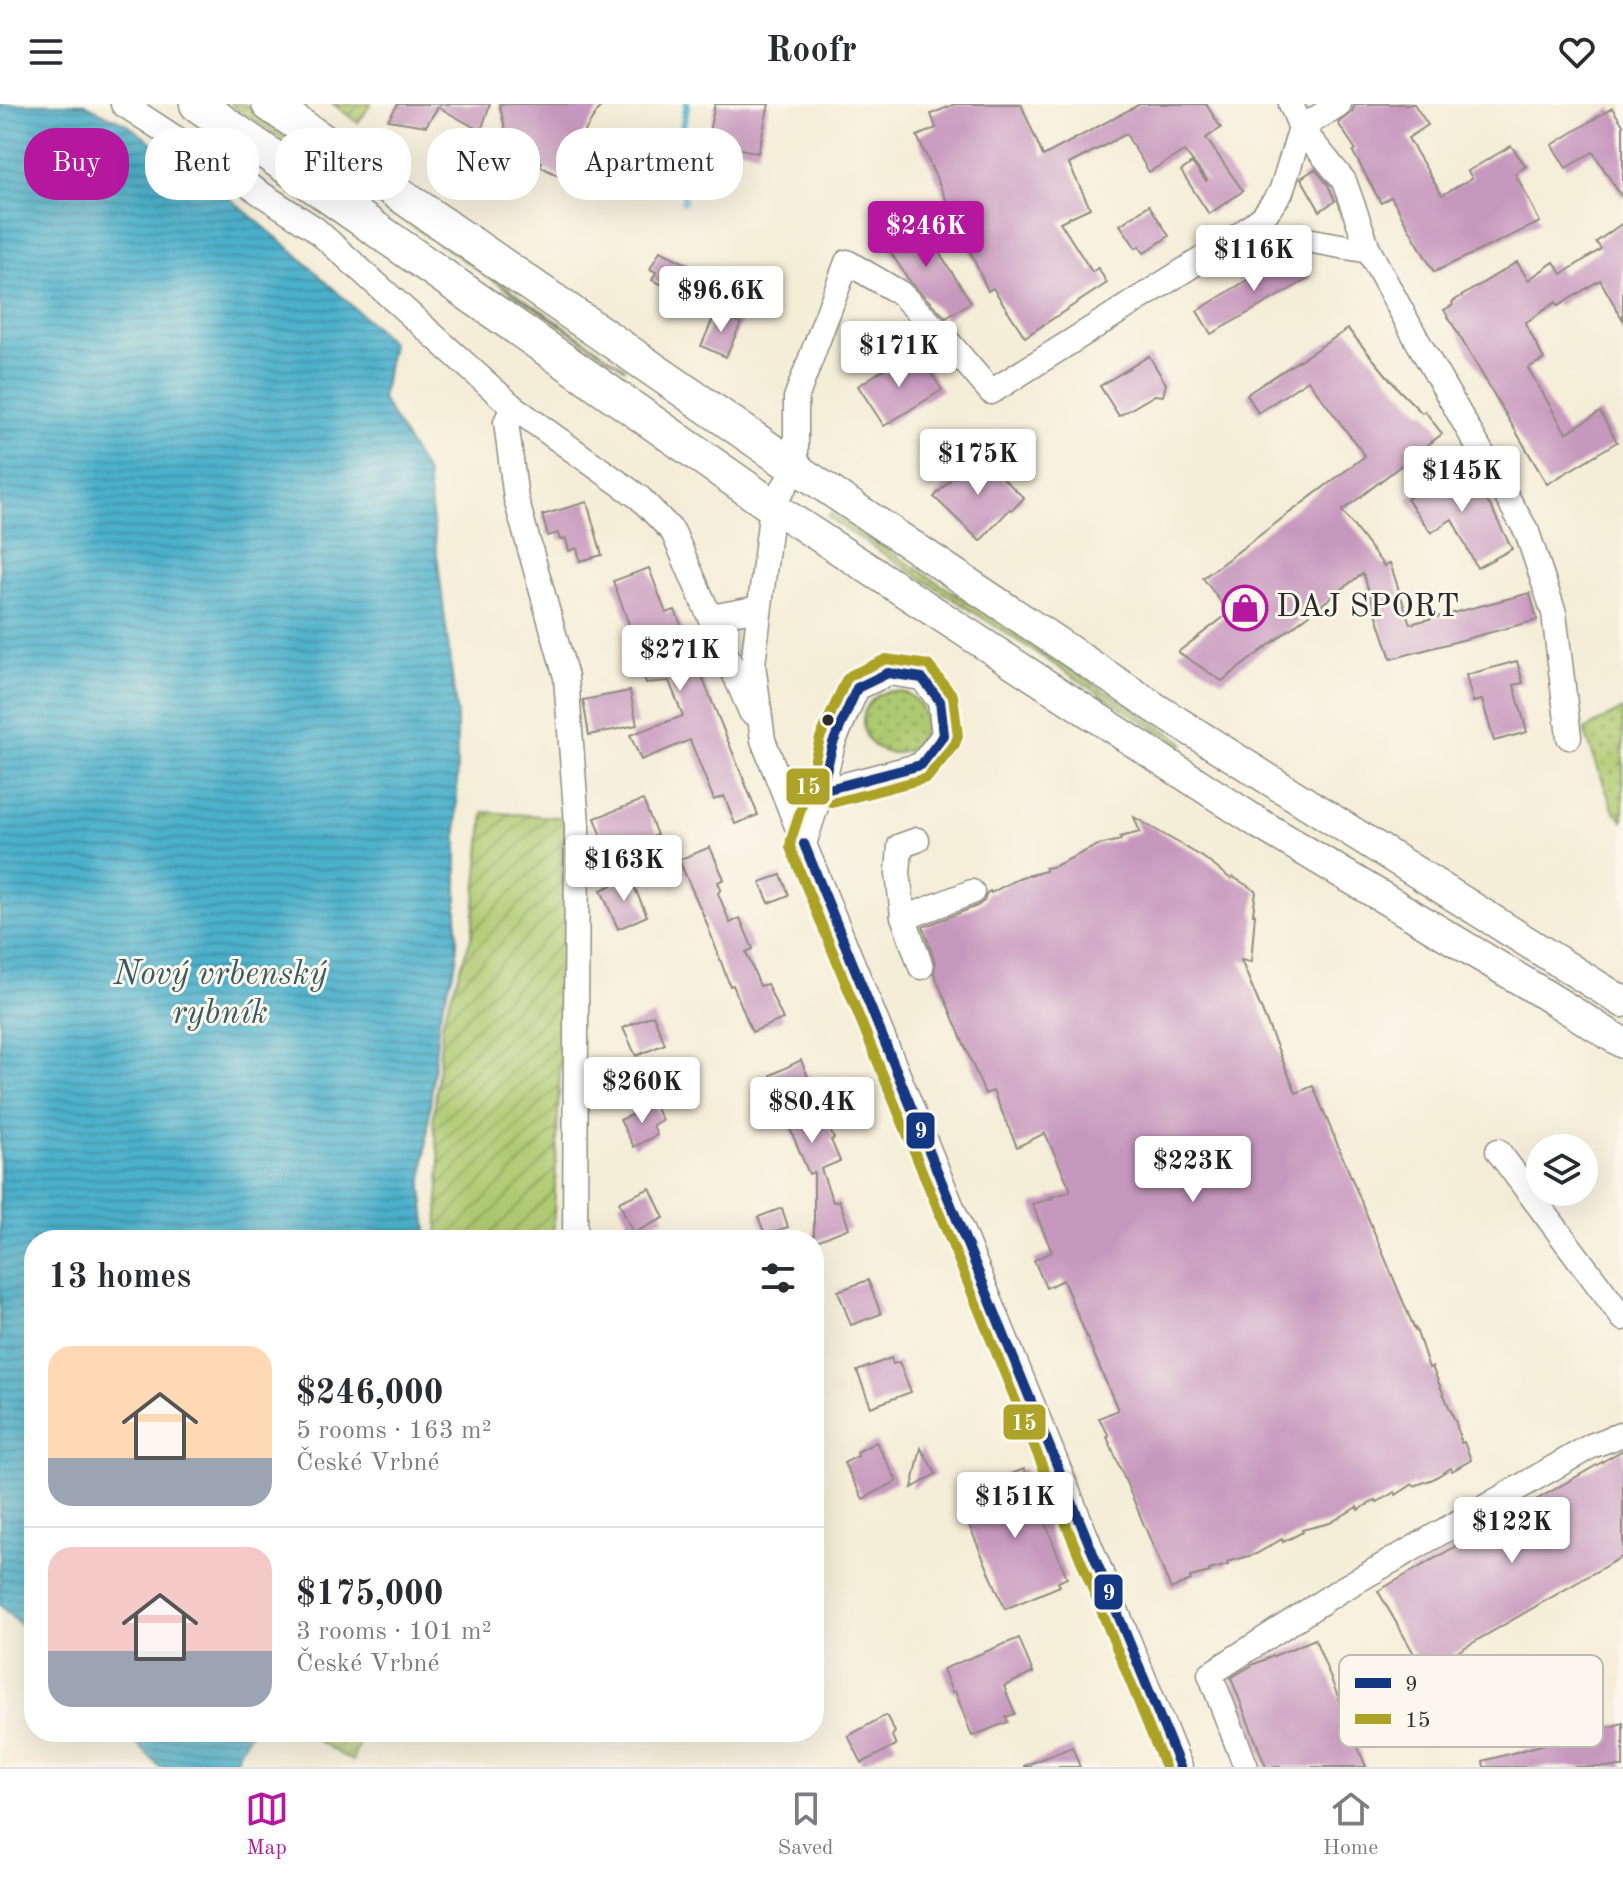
<!DOCTYPE html>
<html lang="en">
<head>
<meta charset="utf-8">
<style>
  body { margin:0; font-family:"Old Standard TT",serif; background:#f2f2f3; color:#2b2b33; height:100vh; display:flex; flex-direction:column; font-size:30px; white-space:nowrap }
  * { box-sizing:border-box; margin:0 }
  p { font-size:26px; color:#7c7c81 }
  .icon { flex:none; width:44px; height:44px; fill:none; stroke:currentColor; stroke-width:2; stroke-linecap:round; stroke-linejoin:round }
  .map { position:relative; flex:1; overflow:hidden }
  .drawer { position:absolute; left:24px; top:1126px; width:800px; height:512px; display:flex; flex-direction:column; background:#fff; border-radius:32px; box-shadow:0 8px 32px #0002 }
  .drawer>* { flex:none }
  .hud { position:absolute; left:24px; top:24px; width:800px; height:72px; display:flex; gap:16px }
  .tools { position:absolute; left:1526px; top:1030px; display:grid; gap:16px }
  .tools a { display:grid; place-items:center; width:72px; height:72px; border-radius:50%; background:#fff; box-shadow:0 8px 32px #0002; font-size:40px }
  .price { position:absolute; translate:-50% -68px; padding:0 18px; border-radius:8px; background:#fff; color:#222; font-size:26px; line-height:52px; filter:drop-shadow(0 2px 4px #0008) }
  .price::after { content:''; position:absolute; left:50%; top:48px; width:24px; height:18px; margin-left:-12px; background:inherit; clip-path:polygon(0 0,100% 0,50% 100%) }
  .price.selected { background:#b5179e; color:#fff }
  ul { padding:0; list-style:none }
  li { display:flex; align-items:center; gap:24px; height:200px; padding:0 24px }
  li+li { border-top:2px solid #e1e1e2 }
  li span { display:grid; place-items:center; flex:none; width:224px; height:160px; border-radius:24px; color:#555 }
  li>.icon { margin-inline-start:auto }
  span .icon { width:96px; height:96px; fill:#fffc; stroke-width:1 }
  li b { font-size:34px }
  h2 { display:flex; justify-content:space-between; align-items:center; height:96px; padding:0 24px; font-size:34px }
  .tag { padding:0 28px; border-radius:32px; background:#fff; box-shadow:0 8px 32px #0002; font-size:28px; line-height:72px }
  .tag.selected { background:#b5179e; color:#fff }
  header { display:flex; justify-content:space-between; align-items:center; height:104px; padding:0 24px; background:#fff; font-size:36px; font-weight:600 }
  .dock { display:flex; justify-content:space-around; align-items:center; height:112px; border-top:2px solid #e1e1e2; background:#fff; font-size:22px; color:#7c7c81 }
  .dock a { display:grid; justify-items:center; gap:4px }
  .dock .selected { color:#b5179e }
  .map>svg:first-child { display:block }
</style>
</head>
<body>
<header><svg class="icon" aria-label="menu" viewBox="0 0 24 24"><path d="M4 6h16M4 12h16M4 18h16"/></svg>Roofr<svg class="icon" aria-label="heart" viewBox="0 0 24 24"><path d="M12 20l-8-8c-3-5 5-10 8-4 3-6 11-1 8 4z"/></svg></header>
<div class="map">
<svg width="1623" height="1663" viewBox="0 0 1623 1663">
  <defs>
    <pattern id="grass-dots" width="8" height="8" patternUnits="userSpaceOnUse" patternTransform="scale(2)"><rect width="8" height="8" fill="#aeca71"/><path d="M2 2h.1M6 6h.1" fill="none" stroke="#8ea45d" stroke-width="1.8" stroke-linecap="round"/></pattern>
    <pattern id="garden-furrows" width="10" height="10" patternUnits="userSpaceOnUse" patternTransform="scale(2)"><rect width="10" height="10" fill="#aeca71"/><path d="M-1 1l2-2M0 10L10 0M9 11l2-2" fill="none" stroke="#8ea45d"/></pattern>
    <pattern id="water-rules" width="6" height="5" patternUnits="userSpaceOnUse" patternTransform="scale(2)"><rect width="6" height="5" fill="#4cb0cb"/><path d="M0 2.5h6" fill="none" stroke="#3f8fa5"/></pattern>
  </defs>
  <rect width="100%" height="100%" fill="#fbf7ec"/>
  <filter id="ink" filterUnits="userSpaceOnUse"><feTurbulence type="fractalNoise" baseFrequency=".0125" numOctaves="2"/><feDisplacementMap in="SourceGraphic" scale="16" xChannelSelector="R" yChannelSelector="G"/><feConvolveMatrix kernelMatrix="1 2 1 2 8 2 1 2 1" color-interpolation-filters="sRGB"/></filter>
  <filter id="wash" filterUnits="userSpaceOnUse"><feTurbulence type="fractalNoise" baseFrequency=".006" numOctaves="4" result="noise"/><feDisplacementMap in="SourceGraphic" scale="32" xChannelSelector="R" yChannelSelector="G"/><feGaussianBlur stdDeviation="1.8" result="paint"/><feColorMatrix in="noise" values="0 0 0 0 0 0 0 0 0 0 0 0 0 0 0 0 0 1.4 0 .05"/><feComposite in="paint" operator="in"/></filter>
  <g filter="url(#wash)">
    <rect width="100%" height="100%" fill="#f4edd7"/>
    <g fill="url(#grass-dots)" stroke="#6c7a4e" stroke-width="2">
      <path d="M230,0H244L626,265Z"/>
      <path d="M831,409L1182,637L1184,641H1179L836,419L828,412Z"/>
      <circle cx="894" cy="618" r="31"/>
      <path d="M1623,605V717L1613,705L1584,626Z"/>
    </g>
    <g fill="url(#garden-furrows)" stroke="#6c7a4e" stroke-width="2">
      <path d="M333,0H371L358,19Z"/>
      <path d="M484,708L570,714L553,1136H437L440,1058L433,1021L443,915L472,831Z"/>
      <path d="M302,1628H363L352,1657Z"/>
    </g>
    <g fill="url(#water-rules)" stroke="#3c6e7b" stroke-width="2">
      <path d="M0,0H84L125,19L228,93L294,148L392,239L382,295L427,370L457,612V856L439,914L422,1084L428,1136H34V1535L0,1501Z"/>
      <path d="M125,1628H250L231,1663H160Z"/>
    </g>
    <g fill="none" stroke-linecap="round" stroke-linejoin="round">
      <path stroke="#4cb0cb" stroke-width="7" d="M684,98L681,31L687,0"/>
    </g>
    <g id="blocks">
      <g fill="#c798be">
        <path d="M398,0H490L481,27L438,3L426,22L388,16Z"/>
        <path d="M499,0H602L569,52L568,77L540,62L542,58L509,39Z"/>
        <path d="M715,0H769L758,49L707,37Z"/>
        <path d="M955,0H1021L1043,52L1140,0H1206L1221,24L1206,34L1243,87L1209,110L1181,67L1192,59L1206,77L1207,76L1184,47L1149,68L1126,30L1069,60L1090,104L1060,118L1092,168L1098,164L1107,179L1025,233L993,184L988,187L917,32L936,24L931,10Z"/>
        <path d="M1355,0H1414L1428,21L1408,34L1442,91L1472,74L1468,67L1511,42L1526,62L1515,69L1540,118L1434,168L1391,93L1381,99L1353,48L1356,46L1338,19L1352,8Z"/>
        <path d="M1612,4L1623,21V95L1593,48L1566,64L1552,41Z"/>
        <path d="M1315,65L1328,81L1335,97L1320,107L1301,74Z"/>
        <path d="M1149,101L1169,132L1144,149L1139,142L1136,144L1120,121Z"/>
        <path d="M911,116L921,132L926,128L971,198L946,214L910,178L882,135Z"/>
        <path d="M1623,119V216L1600,176L1558,202L1556,198L1525,219L1544,255L1528,264L1566,329L1600,308L1617,338L1547,380L1444,206L1453,201L1452,198L1517,158L1528,176L1554,158L1562,170L1601,145L1596,138Z"/>
        <path d="M660,147L689,161L676,187L652,176L656,168L650,165Z"/>
        <path d="M1291,149H1295L1310,174L1211,230L1197,207Z"/>
        <path d="M716,208L741,219L726,253L701,242Z"/>
        <path d="M1348,225L1399,286L1422,309L1425,307L1442,330L1342,407L1384,462L1390,459L1410,520L1530,489L1537,516L1391,555L1363,469L1222,577L1178,548L1229,509L1203,474L1365,352L1308,276L1258,309L1247,290Z"/>
        <path d="M1149,252L1166,280L1163,292L1155,291L1119,312L1100,282Z"/>
        <path d="M921,253L942,286L884,322L858,282L898,256L903,264Z"/>
        <path d="M976,349L1024,394L1012,406L1010,405L980,437L934,393Z"/>
        <path d="M1460,359L1491,403L1512,445L1477,464L1452,415L1431,429L1407,395Z"/>
        <path d="M587,398L602,451L580,457L577,444L569,447L566,435L560,436L558,429L548,432L542,411Z"/>
        <path d="M649,464L666,509L675,506L758,711L735,720L724,692L714,696L690,636L641,656L630,631L683,612L669,577L646,579L626,524L630,523L613,477Z"/>
        <path d="M1517,557L1523,579L1514,581L1527,628L1494,637L1482,596L1473,598L1466,571Z"/>
        <path d="M630,587L637,621L589,631L583,596Z"/>
        <path d="M643,696L657,731L633,740L630,734L606,743L595,714Z"/>
        <path d="M1134,713L1204,754L1231,775L1233,773L1256,787L1253,810H1255L1251,858L1241,856L1296,989L1313,982L1415,1226L1416,1225L1429,1264L1432,1263L1456,1319L1461,1339L1464,1338L1471,1356L1452,1367L1451,1364L1433,1375L1414,1382L1413,1380L1396,1391L1395,1388L1377,1398L1376,1396L1358,1406L1357,1403L1330,1419L1302,1426L1303,1428L1283,1438L1282,1435L1256,1450L1227,1458L1228,1461L1209,1466L1210,1468L1190,1473L1191,1476L1171,1485L1107,1333L1109,1332L1099,1314L1118,1306L1102,1269L1063,1176L1046,1184L1034,1156L1052,1148L1032,1100L1052,1095L1050,1093L1070,1088V1084L1045,1029L1017,1043L993,987L985,990L934,869L935,858L923,823L977,802L984,797L987,789L990,787L991,789L1021,773L1046,767L1045,764L1055,762L1098,741L1121,736L1120,733L1140,728Z"/>
        <path d="M710,743L724,775L718,778L721,785L718,789L730,819L740,814L753,845L746,848L760,882L767,880L783,915L752,928L733,881L730,882L705,815L679,756Z"/>
        <path d="M781,771L789,791L769,799L760,778Z"/>
        <path d="M630,773L647,812L618,825L601,786Z"/>
        <path d="M653,911L665,940L636,952L623,924Z"/>
        <path d="M801,956L834,1035L831,1036L840,1057L821,1065L833,1098L839,1096L849,1124L814,1138V1068L809,1070L788,1020L793,1018L771,971Z"/>
        <path d="M654,1001L662,1016L653,1021L657,1031L634,1043L620,1016Z"/>
        <path d="M650,1084L664,1114L633,1129L619,1098Z"/>
        <path d="M782,1104L788,1123L765,1130L758,1113Z"/>
        <path d="M868,1176L881,1210L851,1221L838,1187Z"/>
        <path d="M891,1254L893,1260L899,1258L911,1288L871,1303L857,1267Z"/>
        <path d="M876,1338L897,1377L863,1395L844,1359L858,1352L857,1348Z"/>
        <path d="M921,1344L936,1370L912,1384Z"/>
        <path d="M1623,1346V1452L1424,1567L1378,1487Z"/>
        <path d="M1024,1365L1067,1474L1058,1478L1060,1482L1005,1505L969,1421L980,1417L968,1387Z"/>
        <path d="M1019,1534L1033,1569L1004,1582L1015,1610L1006,1613L1008,1618L972,1632L955,1587L952,1588L943,1565Z"/>
        <path d="M1315,1535L1366,1663H1266L1231,1574L1254,1560Z"/>
        <path d="M886,1611L895,1628L892,1632L896,1641L862,1659L848,1632Z"/>
        <path d="M1623,1619V1663H1484L1483,1657Z"/>
        <path d="M1072,1643L1080,1663H1024V1662Z"/>
      </g>
    </g>
  </g>
  <g filter="url(#ink)">
    <use href="#blocks" fill-opacity="0" stroke="#908c81" stroke-width="2"/>
    <g fill="none" stroke-linecap="round" stroke-linejoin="round">
      <g stroke="#908c81" stroke-width="27">
        <g id="minor">
          <path d="M123,0L314,124L513,303L640,394L673,428L751,608"/>
          <path d="M1339,0L1301,24L1344,77L1369,147L1417,236L1527,428L1554,509L1569,633"/>
          <path d="M1237,133L1296,134L1369,147"/>
          <path d="M513,303L506,318L516,395L566,573L577,720L575,1136"/>
          <path d="M711,513L759,504"/>
          <path d="M917,736L900,742L898,769L903,812L921,863"/>
          <path d="M804,740L821,687L833,639L857,584L888,569L922,574L940,597L944,631L921,661L821,687"/>
          <path d="M903,812L915,810L972,788"/>
          <path d="M1498,1047L1623,1214"/>
          <path d="M1180,1663L804,740L763,636L753,560L772,402L796,364V294L847,158L900,189L945,234L991,288L1237,133L1263,113L1281,88L1301,24L1291,0"/>
          <path d="M1246,1663L1210,1570L1339,1487L1591,1342L1623,1330"/>
        </g>
      </g>
      <g stroke="#908c81" stroke-width="33">
        <g id="major">
          <path d="M796,364L1160,607L1623,898"/>
          <path d="M772,402L1260,720L1534,884L1623,939"/>
        </g>
      </g>
      <g stroke="#908c81" stroke-width="37">
        <g id="highway">
          <path d="M197,0L772,402"/>
          <path d="M269,0L796,364"/>
        </g>
      </g>
      <use href="#minor" stroke="#fff" stroke-width="24"/>
      <use href="#major" stroke="#fff" stroke-width="30"/>
      <use href="#highway" stroke="#fff" stroke-width="34"/>
      <g stroke="#fbf7ec" stroke-width="16">
        <g id="bus-1">
          <path d="M888,569L922,574L940,597L944,631L921,661L821,687L833,639L857,584Z"/>
          <path d="M804,740L1180,1663"/>
        </g>
      </g>
      <g stroke="#fbf7ec" stroke-width="16">
        <path id="bus-2" d="M832,699L927,674L955,640L958,632L953,592L928,561L886,555L851,571L846,576L820,634L808,683L791,736L790,743L1165,1663"/>
      </g>
      <use href="#bus-1" stroke="#133782" stroke-width="10"/>
      <use href="#bus-2" stroke="#aca328" stroke-width="10"/>
    </g>
  </g>
  <defs>
    <g id="shop-ring" transform="scale(2.3)"><circle r="9.5" fill="#fbf7ec" stroke="#b5179e" stroke-width="1.5"/><path d="M-5-2.5h2.3a2.7 3.5 0 0 1 5.4 0H5L5.5 6h-11ZM-1.5-2.5h3a1.5 2.3 0 0 0-3 0Z" fill="#b5179e"/></g>
  </defs>
  <g fill-rule="evenodd">
    <use href="#shop-ring" x="1245" y="504"/>
  </g>
  <circle fill="#2b2b2b" stroke="#fbf7ec" stroke-width="3" cx="828" cy="616" r="7"/>
  <g text-anchor="middle" dominant-baseline="central" stroke-width="6" stroke-linejoin="round" paint-order="stroke">
    <g font-size="32" fill="#2b2b2b" stroke="#fbf7ec" text-anchor="start">
      <text x="1276" y="504">DAJ SPORT</text>
    </g>
    <g font-size="34" font-style="italic" fill="#375a63" stroke="#fbf7ec">
      <text x="220" y="871">Nový vrbenský<tspan x="220" dy="39">rybník</tspan></text>
    </g>
  </g>
  <rect x="1339" y="1551" width="264" height="92" rx="12" fill="#fbf7ec" stroke="#bdbab2" stroke-width="2"/>
  <rect x="1355" y="1574" width="36" height="10" fill="#133782"/>
  <rect x="1355" y="1610" width="36" height="10" fill="#aca328"/>
  <g font-size="22" fill="#2b2b2b">
    <text x="1405" y="1587">9</text>
    <text x="1405" y="1623">15</text>
  </g>
  <g stroke="#fbf7ec" stroke-width="3">
    <rect x="785" y="663" width="46" height="39" rx="8" fill="#aca328"/>
    <rect x="905" y="1007" width="31" height="39" rx="8" fill="#133782"/>
    <rect x="1002" y="1299" width="45" height="38" rx="8" fill="#aca328"/>
    <rect x="1093" y="1469" width="31" height="38" rx="8" fill="#133782"/>
  </g>
  <g font-size="22" text-anchor="middle" font-weight="bold" fill="#fff">
    <text x="808" y="690">15</text>
    <text x="921" y="1034">9</text>
    <text x="1024" y="1326">15</text>
    <text x="1109" y="1496">9</text>
  </g>
</svg>
<div class="tools">
<a><svg class="icon" aria-label="layers" viewBox="0 0 24 24"><path d="M12 4l9 5-9 5-9-5zM3 14l9 5 9-5"/></svg></a>
</div>
<b class="price selected" style="left:926px;top:165px">$246K</b>
<b class="price" style="left:1254px;top:189px">$116K</b>
<b class="price" style="left:721px;top:230px">$96.6K</b>
<b class="price" style="left:899px;top:285px">$171K</b>
<b class="price" style="left:978px;top:393px">$175K</b>
<b class="price" style="left:1462px;top:410px">$145K</b>
<b class="price" style="left:680px;top:589px">$271K</b>
<b class="price" style="left:624px;top:799px">$163K</b>
<b class="price" style="left:642px;top:1021px">$260K</b>
<b class="price" style="left:812px;top:1041px">$80.4K</b>
<b class="price" style="left:1193px;top:1100px">$223K</b>
<b class="price" style="left:1015px;top:1436px">$151K</b>
<b class="price" style="left:1512px;top:1461px">$122K</b>
<div class="hud">
<a class="tag selected">Buy</a>
<a class="tag">Rent</a>
<a class="tag">Filters</a>
<a class="tag">New</a>
<a class="tag">Apartment</a>
</div>
<section class="drawer">
<h2>13 homes<svg class="icon" aria-label="filters" viewBox="0 0 24 24"><path d="M4 7h16M4 17h16"/><circle cx="9" cy="7" r="2"/><circle cx="15" cy="17" r="2"/></svg></h2>
<ul>
<li><span style="background:linear-gradient(#ffd9b3 70%,#9aa5b1 0)"><svg class="icon" aria-label="home" viewBox="0 0 24 24"><path d="M3 11l9-7 9 7M6 9v11h12V9"/></svg></span><div><b>$246,000</b><p>5 rooms · 163 m²</p><p>České Vrbné</p></div></li>
<li><span style="background:linear-gradient(#f6c9c9 65%,#9aa5b1 0)"><svg class="icon" aria-label="home" viewBox="0 0 24 24"><path d="M3 11l9-7 9 7M6 9v11h12V9"/></svg></span><div><b>$175,000</b><p>3 rooms · 101 m²</p><p>České Vrbné</p></div></li>
</ul>
</section>
</div>
<nav class="dock">
<a class="selected"><svg class="icon" aria-label="map" viewBox="0 0 24 24"><path d="M3 6l6-2 6 2 6-2v14l-6 2-6-2-6 2zM9 4v14M15 6v14"/></svg>Map</a>
<a><svg class="icon" aria-label="saved" viewBox="0 0 24 24"><path d="M7 4h10v16l-5-4-5 4z"/></svg>Saved</a>
<a><svg class="icon" aria-label="home" viewBox="0 0 24 24"><path d="M3 11l9-7 9 7M6 9v11h12V9"/></svg>Home</a>
</nav>
</body>
</html>
